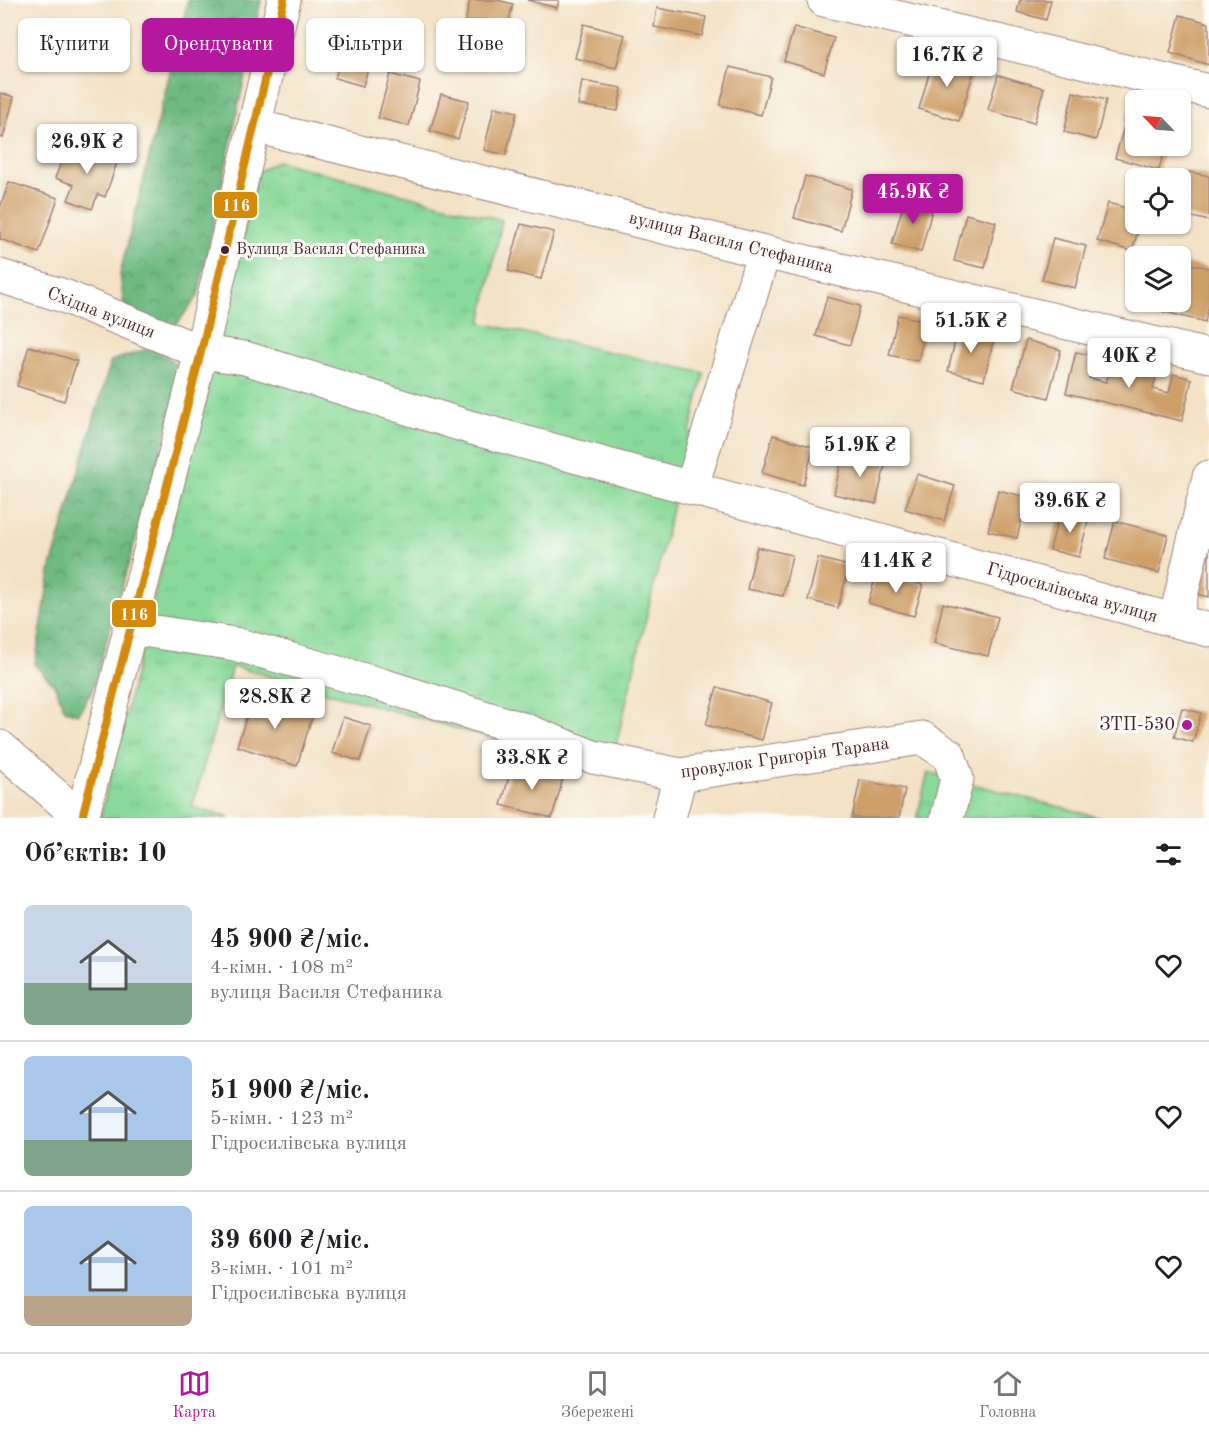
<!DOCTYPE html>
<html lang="uk">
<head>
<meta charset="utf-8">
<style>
  body { margin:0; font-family:"Old Standard TT",serif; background:#f2f2f2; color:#202124; height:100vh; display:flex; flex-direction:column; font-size:22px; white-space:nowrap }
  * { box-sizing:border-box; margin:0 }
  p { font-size:20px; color:#757577 }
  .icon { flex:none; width:33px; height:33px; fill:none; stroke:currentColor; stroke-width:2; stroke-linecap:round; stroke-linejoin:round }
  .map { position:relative; height:818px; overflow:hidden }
  .sheet { display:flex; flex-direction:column; background:#fff; flex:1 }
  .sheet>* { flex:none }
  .banner { position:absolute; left:18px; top:18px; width:600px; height:54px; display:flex; gap:12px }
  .needle { width:39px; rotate:295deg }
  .tools { position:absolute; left:1125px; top:90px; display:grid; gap:12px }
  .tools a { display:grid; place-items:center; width:66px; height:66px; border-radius:9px; background:#fff; box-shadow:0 2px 4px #0004; font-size:30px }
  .price { position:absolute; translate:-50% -51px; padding:0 14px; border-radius:6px; background:#fff; color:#222; font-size:20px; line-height:39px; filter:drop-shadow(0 2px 3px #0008) }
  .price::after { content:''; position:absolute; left:50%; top:36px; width:18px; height:14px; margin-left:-9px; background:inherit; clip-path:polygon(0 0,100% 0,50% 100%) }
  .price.selected { background:#b5179e; color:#fff }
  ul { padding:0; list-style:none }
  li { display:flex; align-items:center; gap:18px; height:150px; padding:0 24px }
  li+li { border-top:2px solid #e0e0e0 }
  li span { display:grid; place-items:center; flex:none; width:168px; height:120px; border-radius:9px; color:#555 }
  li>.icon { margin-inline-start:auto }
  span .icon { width:72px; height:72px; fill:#fffc; stroke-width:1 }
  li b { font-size:26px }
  h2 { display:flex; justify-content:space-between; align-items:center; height:72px; padding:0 24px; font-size:26px }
  .tag { padding:0 21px; border-radius:9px; background:#fff; box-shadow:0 2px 4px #0004; font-size:21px; line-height:54px }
  .tag.selected { background:#b5179e; color:#fff }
  .tabs { display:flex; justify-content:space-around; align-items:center; height:84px; border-top:2px solid #e0e0e0; background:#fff; font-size:16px; color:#757577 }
  .tabs a { display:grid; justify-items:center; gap:3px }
  .tabs .selected { color:#b5179e }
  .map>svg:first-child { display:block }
</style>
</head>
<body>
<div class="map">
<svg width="1209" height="818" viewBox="0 0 1209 818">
  <defs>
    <pattern id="grass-tufts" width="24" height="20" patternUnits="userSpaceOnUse" patternTransform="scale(1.5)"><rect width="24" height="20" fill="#89da9a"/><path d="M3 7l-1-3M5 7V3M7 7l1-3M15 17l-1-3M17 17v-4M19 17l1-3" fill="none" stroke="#78bb85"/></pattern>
    <pattern id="forest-crowns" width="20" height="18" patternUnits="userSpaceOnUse" patternTransform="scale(1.5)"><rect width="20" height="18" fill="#6eba82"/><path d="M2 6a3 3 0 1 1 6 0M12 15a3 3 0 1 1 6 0" fill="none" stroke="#5c976b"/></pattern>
  </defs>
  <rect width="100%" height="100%" fill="#fdfcf7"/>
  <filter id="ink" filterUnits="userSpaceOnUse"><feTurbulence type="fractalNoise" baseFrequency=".0167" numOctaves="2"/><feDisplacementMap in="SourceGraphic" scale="12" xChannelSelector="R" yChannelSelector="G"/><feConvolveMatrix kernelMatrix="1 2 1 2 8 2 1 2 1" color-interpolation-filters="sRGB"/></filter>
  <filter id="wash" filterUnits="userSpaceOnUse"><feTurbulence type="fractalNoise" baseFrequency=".008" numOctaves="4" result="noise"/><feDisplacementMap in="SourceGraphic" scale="24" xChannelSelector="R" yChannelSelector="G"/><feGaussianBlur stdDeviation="1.35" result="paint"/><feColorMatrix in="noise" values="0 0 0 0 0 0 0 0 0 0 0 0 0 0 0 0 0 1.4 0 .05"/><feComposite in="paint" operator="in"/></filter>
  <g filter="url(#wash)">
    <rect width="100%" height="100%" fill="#f3e2c6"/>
    <g fill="url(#grass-tufts)" stroke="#6a7c62" stroke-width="1.5">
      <path d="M277,161L502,220L481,323L704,373L610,771L232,666L192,807L232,818H100L258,172Z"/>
      <path d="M928,772L1101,818H917Z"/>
    </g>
    <g fill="url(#forest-crowns)" stroke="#5c6c56" stroke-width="1.5">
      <path d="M188,0H261L198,296L177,324H149L124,306L120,274Z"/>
      <path d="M153,347L184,370L92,691L78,714L65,710L55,686L35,665L51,567L111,361Z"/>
    </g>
    <g id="blocks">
      <g fill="#ce9f67">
        <path d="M470,0H497L513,4L504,40L463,31Z"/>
        <path d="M527,0H559L557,8Z"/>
        <path d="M1020,0H1051L1046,20L1017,12Z"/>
        <path d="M657,8L706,17L702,36L654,27Z"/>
        <path d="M1180,15L1209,23V65L1170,53Z"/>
        <path d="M584,24L625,35L616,68L575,58Z"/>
        <path d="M794,27L834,38L824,73L784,61Z"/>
        <path d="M346,41L374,48L363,86L335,78Z"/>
        <path d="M934,56L975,68L959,121L919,109Z"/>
        <path d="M730,67L771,77L761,115L720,105Z"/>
        <path d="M390,74L420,82L409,126L378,118Z"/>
        <path d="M998,75L1044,88L1034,123L988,110Z"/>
        <path d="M582,81L622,88L618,111L578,105Z"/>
        <path d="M1073,92L1106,100L1096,140L1064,132Z"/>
        <path d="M0,93L14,97L3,138L0,137Z"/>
        <path d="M441,94L469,101L458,139L430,131Z"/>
        <path d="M1130,106L1136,108V146H1165L1159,170L1115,158Z"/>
        <path d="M494,107L517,112L506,155L484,150Z"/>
        <path d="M67,147L90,156L93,148L119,157L105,197L98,194L92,209L68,200L74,185L55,178Z"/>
        <path d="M1185,171L1209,176V221L1180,214V190Z"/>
        <path d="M805,176L852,189L841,231L794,218Z"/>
        <path d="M9,182L58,198L39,253L0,239V208Z"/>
        <path d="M905,198L933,206L921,252L892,244Z"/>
        <path d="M1108,203L1136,211V224H1140L1132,251L1097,241Z"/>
        <path d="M966,214L996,222L985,268L954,261Z"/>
        <path d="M521,224L554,232L541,279L508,271Z"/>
        <path d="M1053,238L1086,246L1075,288L1042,280Z"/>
        <path d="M1180,262L1209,268V304L1205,322L1153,309L1155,302H1180Z"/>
        <path d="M827,297L860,306L850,345L816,336Z"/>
        <path d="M898,315L927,321L918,361L889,355Z"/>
        <path d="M958,329L994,338L984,380L948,371Z"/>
        <path d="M1026,340L1061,350L1048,398L1013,388Z"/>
        <path d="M29,346L77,361L64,401L17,386Z"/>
        <path d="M1076,352L1095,356L1089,378L1106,382L1111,366L1156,377L1153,389L1169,393L1173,374L1192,379L1182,421L1066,393Z"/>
        <path d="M773,435L814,447L803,485L762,473Z"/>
        <path d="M843,452L886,461L876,504L834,494Z"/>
        <path d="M917,474L955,486L944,521L905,509Z"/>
        <path d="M998,490L1027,497L1017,538L988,531Z"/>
        <path d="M1060,510L1089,517L1079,557L1050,550Z"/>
        <path d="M1115,521L1168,535L1159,573L1105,559Z"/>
        <path d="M757,547L792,555L783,596L747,589Z"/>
        <path d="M1209,549V597L1197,594Z"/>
        <path d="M818,558L849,566L838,608L808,600Z"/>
        <path d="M877,572L923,585L914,616L868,603Z"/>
        <path d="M943,603L998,617L988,656L934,643Z"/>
        <path d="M717,687L772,703L762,740L706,725Z"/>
        <path d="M254,694L313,714L297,766L237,746Z"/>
        <path d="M1182,708L1201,713L1193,742L1174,737Z"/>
        <path d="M343,717L371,726L360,761L332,753Z"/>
        <path d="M513,763L563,778L552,818L501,805Z"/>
        <path d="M860,780L905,789L899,818H852Z"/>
      </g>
    </g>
  </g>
  <g filter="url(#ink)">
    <use href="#blocks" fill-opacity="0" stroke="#9e8078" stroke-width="1.5"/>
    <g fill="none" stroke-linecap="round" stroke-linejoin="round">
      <g stroke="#9e8078" stroke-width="35">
        <g id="minor">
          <path d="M824,0L1209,91"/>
          <path d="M255,126L764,252L1209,356"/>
          <path d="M0,276L64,296L201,352L245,358L469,427L1209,630"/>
          <path d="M692,486L764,252"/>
          <path d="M1175,621L1209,477"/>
          <path d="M129,628L235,644L382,685L525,730L593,757L680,775L922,738L949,755L957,779L947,818"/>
          <path d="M0,747L81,818"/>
          <path d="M82,818L201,352L284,0"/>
          <path d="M669,818L680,775"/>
        </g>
      </g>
      <use href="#minor" stroke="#fff" stroke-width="33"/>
      <g stroke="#fdfcf7" stroke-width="12">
        <path id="bus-1" d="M82,818L201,352L284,0"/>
      </g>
      <use href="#bus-1" stroke="#d48b09" stroke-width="8"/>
    </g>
  </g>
  <circle fill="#4a1f2b" stroke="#fdfcf7" stroke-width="2" cx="225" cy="250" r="5"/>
  <circle fill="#b5179e" stroke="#fdfcf7" stroke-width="2" cx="1187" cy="725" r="6"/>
  <g text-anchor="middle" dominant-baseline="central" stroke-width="6" stroke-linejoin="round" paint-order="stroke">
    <g font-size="16" fill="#4a1f2b" stroke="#fdfcf7" text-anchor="start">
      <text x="236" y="250">Вулиця Василя Стефаника</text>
    </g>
    <g font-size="18" fill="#4a1f2b" stroke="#fdfcf7">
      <text transform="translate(731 243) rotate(14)">вулиця Василя Стефаника</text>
      <text transform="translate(101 313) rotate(21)">Східна вулиця</text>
      <text transform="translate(1072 593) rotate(16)">Гідросилівська вулиця</text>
      <text transform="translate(785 758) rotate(-8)">провулок Григорія Тарана</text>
    </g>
    <g font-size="18" fill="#4a1f2b" stroke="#fdfcf7" text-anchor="end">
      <text x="1175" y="725">ЗТП-530</text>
    </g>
  </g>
  <g stroke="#fdfcf7" stroke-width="2">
    <rect x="213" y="191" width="45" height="28" rx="6" fill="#d48b09"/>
    <rect x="111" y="599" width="46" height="29" rx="6" fill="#d48b09"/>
  </g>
  <g font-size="16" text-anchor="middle" font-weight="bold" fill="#fff">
    <text x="236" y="211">116</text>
    <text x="134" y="620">116</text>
  </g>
</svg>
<div class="tools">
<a><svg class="needle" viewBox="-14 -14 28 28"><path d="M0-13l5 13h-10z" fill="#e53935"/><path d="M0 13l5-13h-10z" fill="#757577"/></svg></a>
<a><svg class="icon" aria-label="locate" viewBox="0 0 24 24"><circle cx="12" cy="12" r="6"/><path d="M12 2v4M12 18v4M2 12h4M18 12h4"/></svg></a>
<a><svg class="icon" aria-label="layers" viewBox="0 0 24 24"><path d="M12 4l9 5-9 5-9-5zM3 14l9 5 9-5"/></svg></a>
</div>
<b class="price" style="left:947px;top:88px">16.7K ₴</b>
<b class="price" style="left:87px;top:175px">26.9K ₴</b>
<b class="price selected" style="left:913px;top:225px">45.9K ₴</b>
<b class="price" style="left:971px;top:354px">51.5K ₴</b>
<b class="price" style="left:1129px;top:389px">40K ₴</b>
<b class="price" style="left:860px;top:478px">51.9K ₴</b>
<b class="price" style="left:1070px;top:534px">39.6K ₴</b>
<b class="price" style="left:896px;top:594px">41.4K ₴</b>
<b class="price" style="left:275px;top:730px">28.8K ₴</b>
<b class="price" style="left:532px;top:791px">33.8K ₴</b>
<div class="banner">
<a class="tag">Купити</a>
<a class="tag selected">Орендувати</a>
<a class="tag">Фільтри</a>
<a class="tag">Нове</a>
</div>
</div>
<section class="sheet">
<h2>Об’єктів: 10<svg class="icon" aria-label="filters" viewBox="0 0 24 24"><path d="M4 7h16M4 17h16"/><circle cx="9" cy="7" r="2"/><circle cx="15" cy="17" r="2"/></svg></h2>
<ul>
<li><span style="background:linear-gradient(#c9d6e8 65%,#7fa58c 0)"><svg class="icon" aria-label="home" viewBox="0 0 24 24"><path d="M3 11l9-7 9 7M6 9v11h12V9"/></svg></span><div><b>45 900 ₴/міс.</b><p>4-кімн. · 108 m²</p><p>вулиця Василя Стефаника</p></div><svg class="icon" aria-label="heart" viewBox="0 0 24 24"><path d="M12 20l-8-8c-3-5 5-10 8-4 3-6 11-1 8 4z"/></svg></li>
<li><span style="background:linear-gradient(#a9c7e8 70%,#7fa58c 0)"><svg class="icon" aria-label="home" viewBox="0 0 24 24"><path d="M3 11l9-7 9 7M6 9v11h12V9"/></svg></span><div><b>51 900 ₴/міс.</b><p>5-кімн. · 123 m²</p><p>Гідросилівська вулиця</p></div><svg class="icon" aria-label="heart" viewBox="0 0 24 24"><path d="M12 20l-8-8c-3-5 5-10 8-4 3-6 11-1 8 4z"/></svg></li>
<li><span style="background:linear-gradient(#a9c7e8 75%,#b9a48a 0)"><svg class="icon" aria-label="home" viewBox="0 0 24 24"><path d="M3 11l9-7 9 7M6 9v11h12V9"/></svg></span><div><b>39 600 ₴/міс.</b><p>3-кімн. · 101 m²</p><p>Гідросилівська вулиця</p></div><svg class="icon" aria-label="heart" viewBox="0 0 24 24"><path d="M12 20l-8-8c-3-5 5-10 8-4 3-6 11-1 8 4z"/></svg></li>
</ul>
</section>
<nav class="tabs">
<a class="selected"><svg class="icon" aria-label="map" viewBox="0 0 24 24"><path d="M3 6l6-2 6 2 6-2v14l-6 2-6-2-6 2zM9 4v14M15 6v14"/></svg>Карта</a>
<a><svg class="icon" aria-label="saved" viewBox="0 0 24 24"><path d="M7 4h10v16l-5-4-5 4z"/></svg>Збережені</a>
<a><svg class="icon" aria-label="home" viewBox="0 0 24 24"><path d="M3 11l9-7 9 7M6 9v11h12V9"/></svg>Головна</a>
</nav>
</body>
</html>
